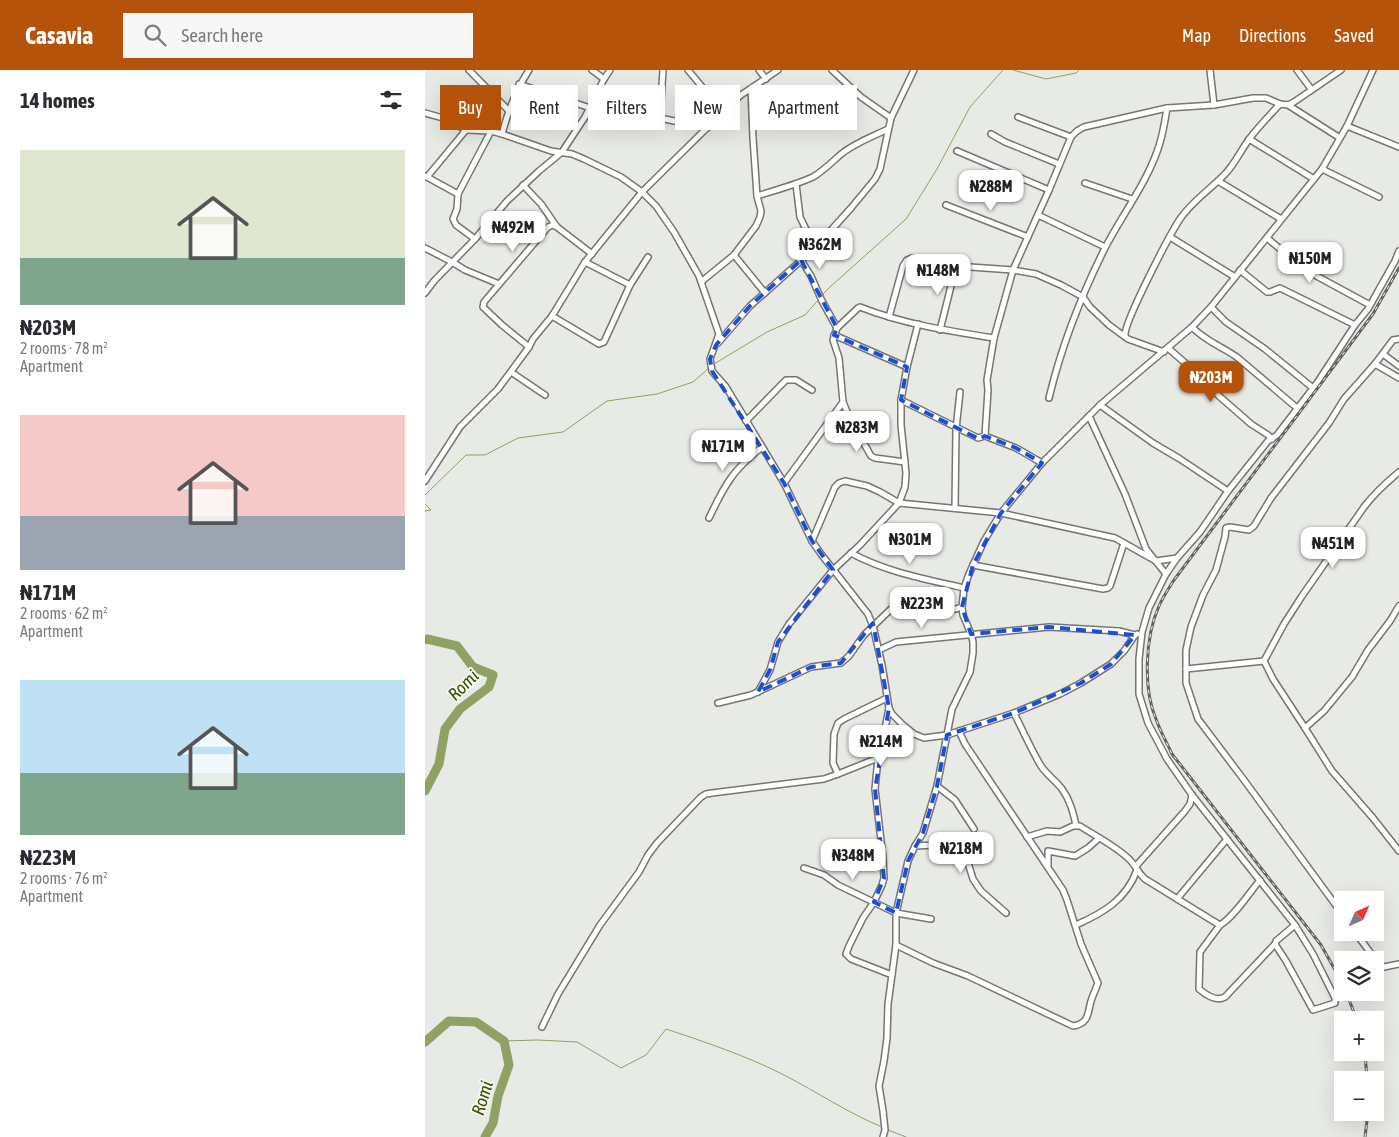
<!DOCTYPE html>
<html lang="en">
<head>
<meta charset="utf-8">
<style>
  body { margin:0; font-family:"Asap Condensed",sans-serif; background:#f7f7f7; color:#2b2b33; height:100vh; display:flex; flex-direction:column; font-size:19px; white-space:nowrap }
  * { box-sizing:border-box; margin:0 }
  p { font-size:16px; color:#7c7c81 }
  .icon { flex:none; width:28px; height:28px; fill:none; stroke:currentColor; stroke-width:2; stroke-linecap:round; stroke-linejoin:round }
  .map { position:relative; flex:1; overflow:hidden }
  .details { display:flex; flex-direction:column; background:#fff; width:425px }
  .details>* { flex:none }
  .banner { position:absolute; left:15px; top:15px; width:475px; height:45px; display:flex; gap:10px }
  .needle { width:32px; rotate:45deg }
  .tools { position:absolute; left:909px; top:821px; display:grid; gap:10px }
  .tools a { display:grid; place-items:center; width:50px; height:50px; border-radius:0px; background:#fff; box-shadow:0 5px 20px #0002; font-size:25px }
  .price { position:absolute; translate:-50% -42px; padding:0 11px; border-radius:10px; background:#fff; color:#222; font-size:16px; line-height:32px; filter:drop-shadow(0 1px 2px #0008) }
  .price::after { content:''; position:absolute; left:50%; top:30px; width:15px; height:11px; margin-left:-8px; background:inherit; clip-path:polygon(0 0,100% 0,50% 100%) }
  .price.active { background:#b45309; color:#fff }
  ul { padding:0; list-style:none }
  li { display:grid; align-content:center; gap:10px; height:265px; padding:0 20px }
  li span { display:grid; place-items:center; height:155px; border-radius:0px; color:#555 }
  li>.icon { margin-inline-start:auto }
  span .icon { width:90px; height:90px; fill:#fffc; stroke-width:1 }
  li b { font-size:21px }
  h2 { display:flex; justify-content:space-between; align-items:center; height:60px; padding:0 20px; font-size:21px }
  .tag { padding:0 18px; border-radius:0px; background:#fff; box-shadow:0 5px 20px #0002; font-size:18px; line-height:45px }
  .tag.active { background:#b45309; color:#fff }
  header { display:flex; align-items:center; gap:30px; box-sizing:border-box; height:70px; padding:0 25px; background:#b45309; color:#fff }
  header strong { font-size:24px }
  nav { display:flex; gap:28px; margin-inline-start:auto; font-size:18px }
  .search { width:350px; height:45px; background:#f7f7f7; display:flex; align-items:center; gap:12px; box-sizing:border-box; padding:0 18px; border-radius:0px; color:#7c7c81; font-size:19px }
  main { display:flex; flex:1; min-height:0 }
  .map>svg:first-child { display:block }
</style>
</head>
<body>
<header>
<strong>Casavia</strong>
<div class="search"><svg class="icon" aria-label="search" viewBox="0 0 24 24"><circle cx="10" cy="10" r="6"/><path d="M15 15l6 6"/></svg>Search here</div>
<nav><a>Map</a><a>Directions</a><a>Saved</a></nav>
</header>
<main>
<section class="details">
<h2>14 homes<svg class="icon" aria-label="filters" viewBox="0 0 24 24"><path d="M4 7h16M4 17h16"/><circle cx="9" cy="7" r="2"/><circle cx="15" cy="17" r="2"/></svg></h2>
<ul>
<li><span style="background:linear-gradient(#dfe7d0 70%,#7fa58c 0)"><svg class="icon" aria-label="home" viewBox="0 0 24 24"><path d="M3 11l9-7 9 7M6 9v11h12V9"/></svg></span><div><b>₦203M</b><p>2 rooms · 78 m²</p><p>Apartment</p></div></li>
<li><span style="background:linear-gradient(#f6c9c9 65%,#9aa5b1 0)"><svg class="icon" aria-label="home" viewBox="0 0 24 24"><path d="M3 11l9-7 9 7M6 9v11h12V9"/></svg></span><div><b>₦171M</b><p>2 rooms · 62 m²</p><p>Apartment</p></div></li>
<li><span style="background:linear-gradient(#bfe0f5 60%,#7fa58c 0)"><svg class="icon" aria-label="home" viewBox="0 0 24 24"><path d="M3 11l9-7 9 7M6 9v11h12V9"/></svg></span><div><b>₦223M</b><p>2 rooms · 76 m²</p><p>Apartment</p></div></li>
</ul>
</section>
<div class="map">
<svg width="974" height="1067" viewBox="0 0 974 1067">
  <rect width="100%" height="100%" fill="#e8eae5"/>
  <g fill="none" stroke-linecap="round" stroke-linejoin="round">
    <g stroke="#8fa163" stroke-width="1">
      <path d="M588,0L621,9L651,3L654,0"/>
      <path d="M397,225L405,217L481,149L512,99L545,37L578,0"/>
      <path d="M289,294L342,262L380,245L395,228"/>
      <path d="M0,425L41,385H60L93,368L138,362L182,331L232,324L268,312L284,298"/>
      <path d="M0,434L6,440L0,441"/>
      <path d="M79,971L113,970L152,972L196,998L221,985L241,959C280,972 322,986 359,1005C392,1022 423,1043 457,1057"/>
      <path d="M463,1060L481,1067"/>
    </g>
    <g stroke="#8fa163" stroke-width="9">
      <path d="M0,570L2,569L32,576L48,597L68,605L64,617L35,639L20,659L14,694L0,721"/>
      <path d="M0,972L24,951L51,952L79,971L84,995L73,1026L68,1053L60,1067"/>
    </g>
    <g stroke="#757672" stroke-width="8">
      <g id="minor">
        <path d="M44,0L83,40"/>
        <path d="M167,0L179,9"/>
        <path d="M263,0L298,42"/>
        <path d="M334,0L341,9"/>
        <path d="M407,0L436,27L466,48"/>
        <path d="M785,0L789,35"/>
        <path d="M872,0L886,19"/>
        <path d="M94,14L165,38"/>
        <path d="M172,23L206,40L221,45L282,58"/>
        <path d="M863,35L915,68"/>
        <path d="M0,43L18,48L41,60L66,61L77,64L126,81L147,84L159,89L196,107L217,122L231,136L249,162L274,206L294,264L285,289L287,301L301,317L359,413L387,471L396,484L443,544L448,556L457,595L464,638L458,669L453,688L413,704L399,709L287,723L281,724L276,727L232,773L223,785L214,802L175,855L133,924L117,957"/>
        <path d="M233,47L236,31L238,0"/>
        <path d="M593,47L646,67"/>
        <path d="M922,56L974,77"/>
        <path d="M77,64C83,41 91,20 104,0"/>
        <path d="M566,64L580,72L634,94"/>
        <path d="M824,69L889,109"/>
        <path d="M532,81L624,120"/>
        <path d="M897,99L954,127"/>
        <path d="M0,106L33,124"/>
        <path d="M2,107L41,60"/>
        <path d="M793,111L856,149"/>
        <path d="M660,113L707,129"/>
        <path d="M371,114L375,147L390,178"/>
        <path d="M98,115L116,134L132,157L167,184"/>
        <path d="M332,126C351,120 370,115 388,107C398,101 406,93 415,85C429,73 447,67 463,59"/>
        <path d="M521,135L603,167"/>
        <path d="M613,145L680,177"/>
        <path d="M745,167L810,207"/>
        <path d="M842,168L874,195L886,203L945,235"/>
        <path d="M50,169L31,155L28,149L32,139L33,124L66,61"/>
        <path d="M0,178L27,192L40,200L74,214"/>
        <path d="M309,185L340,223"/>
        <path d="M376,190L386,206L397,231L412,258"/>
        <path d="M160,192L205,215"/>
        <path d="M815,200L842,222H845L855,218L930,255"/>
        <path d="M276,212L309,185L331,156L335,147L336,141L332,126L328,68L326,19"/>
        <path d="M0,223L9,211L50,169L82,131L114,101L137,82L160,47L179,9L185,0"/>
        <path d="M786,237L801,252L840,279L888,318"/>
        <path d="M127,246L174,274L179,272L205,215L223,187"/>
        <path d="M464,247L478,196L482,190L487,188L531,196L588,200L611,204L636,215L658,227L665,237L684,255L703,269L739,282"/>
        <path d="M767,257C780,271 798,277 813,288L872,338"/>
        <path d="M515,260L531,196"/>
        <path d="M409,265L482,297"/>
        <path d="M700,266C698,254 745,164 755,149C767,131 786,119 801,103C811,92 816,80 825,68C834,56 845,45 855,34"/>
        <path d="M293,273L325,236L390,178L426,138L450,109L455,99L466,48L489,0"/>
        <path d="M104,277L77,255L58,237L59,232L123,157L128,155L132,157"/>
        <path d="M743,278L767,299L794,326L826,354L843,365L847,369"/>
        <path d="M958,284L974,296"/>
        <path d="M950,294L968,270L974,269"/>
        <path d="M86,302L120,325"/>
        <path d="M624,328C636,278 657,224 680,178C697,145 723,111 734,76C738,64 740,51 742,38"/>
        <path d="M476,330L553,368L560,366L591,378L617,393"/>
        <path d="M418,332L425,349L446,386L450,388L480,392"/>
        <path d="M675,335L728,373L755,389L803,421"/>
        <path d="M664,346L700,424L721,479L741,504"/>
        <path d="M321,351L361,310H371L387,320"/>
        <path d="M560,366L563,320L562,310L569,268L588,200L624,120L646,67L652,61L659,57L742,38L789,35L828,28H841L855,34L863,35L869,32L916,0"/>
        <path d="M0,411L35,357L73,319L104,277L108,269L127,246L160,192L217,122L304,36L316,25L353,0"/>
        <path d="M359,413L418,332L414,288L408,270L412,258L433,238L435,237C478,254 524,261 569,268"/>
        <path d="M530,438L531,359L535,322"/>
        <path d="M284,448C291,434 297,420 306,408C314,396 326,386 337,377"/>
        <path d="M387,471L410,417L414,413L420,411L442,416L455,422L474,433L576,443L690,468L731,491L752,488"/>
        <path d="M426,483C461,502 500,509 539,518"/>
        <path d="M548,495L678,519L683,518L685,516L699,473"/>
        <path d="M974,536L965,551L943,580L927,607L899,641L880,658L907,701L948,748L974,781"/>
        <path d="M454,580L471,572L624,557L694,561L710,565L712,564"/>
        <path d="M839,591L859,554L877,526L939,437C948,425 962,412 974,402"/>
        <path d="M839,591L848,609L880,658"/>
        <path d="M761,599L839,591"/>
        <path d="M333,622L345,600L353,572L364,554L408,500L435,475L474,433L480,417L481,403L476,355V330L482,297L493,254"/>
        <path d="M293,633L326,625L386,597L416,593L424,586L439,565L467,538L472,535C497,534 510,547 537,537"/>
        <path d="M464,638L467,644L478,655L489,664L499,668L522,665L589,643L635,624L656,613L686,594L699,581L710,565"/>
        <path d="M589,643C598,661 606,679 616,696C622,705 631,711 637,719C645,730 648,742 651,755"/>
        <path d="M453,688L450,719L458,788L459,808L457,815L449,832L438,848L424,876L421,884L426,889L467,905"/>
        <path d="M413,704L408,693L409,664L413,653L419,649L462,628"/>
        <path d="M512,716L530,730L549,759"/>
        <path d="M602,767L622,761L635,762L648,756H655C672,767 691,776 705,790C711,796 713,803 720,809L793,854L795,855"/>
        <path d="M490,776L530,774L538,777L548,809L556,821L581,843"/>
        <path d="M623,795V781L650,786L663,778L674,768"/>
        <path d="M711,796L760,741L765,734L767,725"/>
        <path d="M379,798L399,805L413,815L471,843L506,849"/>
        <path d="M835,810C825,822 808,848 795,855L775,882L774,919C781,925 791,932 800,927L850,874L851,871L870,855"/>
        <path d="M752,829L802,769"/>
        <path d="M918,845L819,710L773,649L761,613V580L766,557L778,525L791,500L800,467L801,458L805,457L824,460L829,456L846,428L904,353L919,329L950,294L974,308"/>
        <path d="M651,855C678,843 701,830 712,800"/>
        <path d="M930,862L953,893L959,897L974,894"/>
        <path d="M850,874L861,891L888,940L910,933V928L888,884L870,855L767,725L742,689L723,653L714,624V589L717,562L724,538L741,504L752,488L775,462L803,421L843,371L852,365L892,313L930,255L943,239L970,191L974,181"/>
        <path d="M471,875L508,893L543,906L648,956C666,953 662,941 667,928C669,923 671,918 673,913L656,874L642,830L638,820L540,674L534,661"/>
        <path d="M458,1067L460,1060L458,1041L454,1016L459,991L462,968L463,934L471,875V843L483,791L490,776L498,763L512,716L527,639L545,602L548,583V572L546,564L538,545L537,537L539,518L544,504L559,471L576,443L617,393L675,335L767,257L786,237L897,99L922,56L948,0"/>
      </g>
    </g>
    <use href="#minor" stroke="#fff" stroke-width="5"/>
    <g stroke="#636461" stroke-width="3">
      <g id="rail">
        <path d="M918,914L896,875L747,684C742,673 735,661 731,649C718,619 720,567 734,536C738,527 744,518 749,510L948,244L974,198"/>
        <path d="M921,922L932,950"/>
        <path d="M940,982L942,1010"/>
        <path d="M940,1067L943,1042"/>
      </g>
    </g>
    <use href="#rail" stroke="#f5f7f3" stroke-width="1" stroke-dasharray="4" stroke-linecap="butt"/>
  </g>
  <path fill="none" stroke="#1d4ed8" stroke-width="4" stroke-dasharray="10 6" stroke-linejoin="round" d="M376,190L412,258L409,265L482,297L476,330L554,369L560,366L591,378L617,393L576,443L548,495L537,537L546,564L624,557L710,565L686,594L656,613L589,643L522,665L512,716L498,763L483,791L471,843L449,832L459,808L450,719L464,638L448,553L416,593L386,597L333,622L345,600L353,572L408,500L387,471L359,413L287,301L285,289L291,275L325,236Z"/>
  <g text-anchor="middle" dominant-baseline="central" stroke-width="4" stroke-linejoin="round" paint-order="stroke">
    <g font-size="18" font-style="italic" fill="#3d4c01" stroke="#f5f7f3">
      <text transform="translate(38 615) rotate(-45)">Romi</text>
      <text transform="translate(57 1028) rotate(-73)">Romi</text>
    </g>
  </g>
</svg>
<div class="tools">
<a><svg class="needle" viewBox="-14 -14 28 28"><path d="M0-13l5 13h-10z" fill="#e53935"/><path d="M0 13l5-13h-10z" fill="#7c7c81"/></svg></a>
<a><svg class="icon" aria-label="layers" viewBox="0 0 24 24"><path d="M12 4l9 5-9 5-9-5zM3 14l9 5 9-5"/></svg></a>
<a>+</a>
<a>−</a>
</div>
<b class="price" style="left:566px;top:142px">₦288M</b>
<b class="price" style="left:88px;top:183px">₦492M</b>
<b class="price" style="left:395px;top:200px">₦362M</b>
<b class="price" style="left:885px;top:214px">₦150M</b>
<b class="price" style="left:513px;top:226px">₦148M</b>
<b class="price active" style="left:786px;top:333px">₦203M</b>
<b class="price" style="left:432px;top:383px">₦283M</b>
<b class="price" style="left:298px;top:402px">₦171M</b>
<b class="price" style="left:485px;top:495px">₦301M</b>
<b class="price" style="left:908px;top:499px">₦451M</b>
<b class="price" style="left:497px;top:559px">₦223M</b>
<b class="price" style="left:456px;top:697px">₦214M</b>
<b class="price" style="left:536px;top:804px">₦218M</b>
<b class="price" style="left:428px;top:811px">₦348M</b>
<div class="banner">
<a class="tag active">Buy</a>
<a class="tag">Rent</a>
<a class="tag">Filters</a>
<a class="tag">New</a>
<a class="tag">Apartment</a>
</div>
</div>
</main>
</body>
</html>
